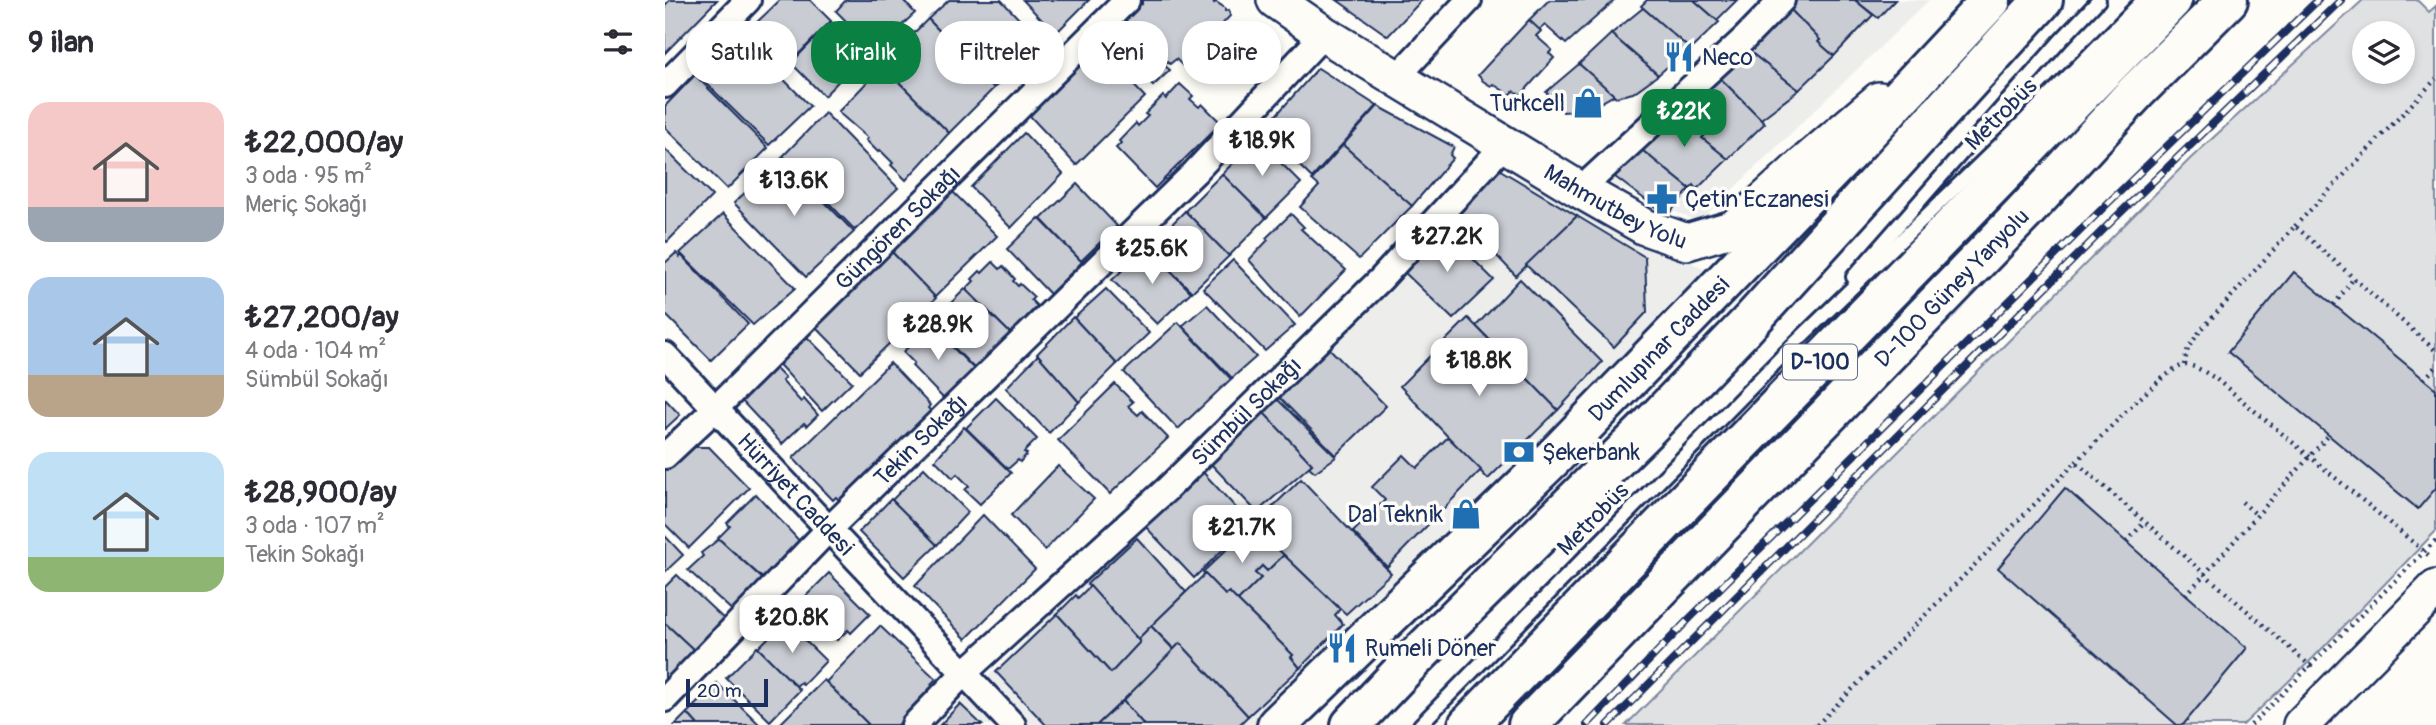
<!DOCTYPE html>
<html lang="tr">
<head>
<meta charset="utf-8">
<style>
  body { margin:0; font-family:Pangolin,sans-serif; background:#f2f2f3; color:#2b2b33; height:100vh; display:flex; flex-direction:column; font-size:26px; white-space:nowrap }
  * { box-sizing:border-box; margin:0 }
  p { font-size:23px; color:#7c7c81 }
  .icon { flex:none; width:38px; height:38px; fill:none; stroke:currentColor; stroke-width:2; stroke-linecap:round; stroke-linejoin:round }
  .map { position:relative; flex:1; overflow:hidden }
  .drawer { display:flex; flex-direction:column; background:#fff; width:665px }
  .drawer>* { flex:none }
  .guide { position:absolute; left:21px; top:21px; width:665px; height:63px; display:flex; gap:14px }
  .buttons { position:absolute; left:1687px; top:21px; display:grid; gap:14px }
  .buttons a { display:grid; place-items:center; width:63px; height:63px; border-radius:50%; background:#fff; box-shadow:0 4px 10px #0003; font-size:35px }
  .scale { position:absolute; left:21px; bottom:18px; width:82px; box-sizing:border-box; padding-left:7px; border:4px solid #1b2f5e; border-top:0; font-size:19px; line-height:24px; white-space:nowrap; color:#1b2f5e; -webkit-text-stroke:5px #fdfcf7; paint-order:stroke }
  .price { position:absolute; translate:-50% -60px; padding:0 16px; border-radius:14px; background:#fff; color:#222; font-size:23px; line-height:46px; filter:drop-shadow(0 2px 4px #0008) }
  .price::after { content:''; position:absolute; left:50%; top:42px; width:21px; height:16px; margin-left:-10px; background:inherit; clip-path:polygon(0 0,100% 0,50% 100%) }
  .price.selected { background:#0b8043; color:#fff }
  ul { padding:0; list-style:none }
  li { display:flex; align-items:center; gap:21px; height:175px; padding:0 28px }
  li span { display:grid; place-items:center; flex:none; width:196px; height:140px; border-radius:21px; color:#555 }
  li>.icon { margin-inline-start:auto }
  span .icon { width:84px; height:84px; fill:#fffc; stroke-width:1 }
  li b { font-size:30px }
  h2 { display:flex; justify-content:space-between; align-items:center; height:84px; padding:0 28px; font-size:30px }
  .pill { padding:0 24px; border-radius:28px; background:#fff; box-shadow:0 4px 10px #0003; font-size:24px; line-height:63px }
  .pill.selected { background:#0b8043; color:#fff }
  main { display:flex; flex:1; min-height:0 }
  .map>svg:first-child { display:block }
</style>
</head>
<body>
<main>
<section class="drawer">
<h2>9 ilan<svg class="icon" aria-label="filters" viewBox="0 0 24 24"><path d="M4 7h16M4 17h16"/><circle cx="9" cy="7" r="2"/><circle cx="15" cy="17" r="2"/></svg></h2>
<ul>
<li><span style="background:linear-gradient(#f6c9c9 75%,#9aa5b1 0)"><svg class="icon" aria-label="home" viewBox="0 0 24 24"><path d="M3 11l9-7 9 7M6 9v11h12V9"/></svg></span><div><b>₺22,000/ay</b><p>3 oda · 95 m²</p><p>Meriç Sokağı</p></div></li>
<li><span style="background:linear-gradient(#a9c7e8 70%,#b9a48a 0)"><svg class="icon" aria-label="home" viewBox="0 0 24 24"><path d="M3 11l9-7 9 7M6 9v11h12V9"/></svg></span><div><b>₺27,200/ay</b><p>4 oda · 104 m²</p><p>Sümbül Sokağı</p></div></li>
<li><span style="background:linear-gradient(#bfe0f5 75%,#8fb573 0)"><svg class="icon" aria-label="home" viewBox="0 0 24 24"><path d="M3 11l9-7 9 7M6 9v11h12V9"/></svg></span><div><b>₺28,900/ay</b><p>3 oda · 107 m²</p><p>Tekin Sokağı</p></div></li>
</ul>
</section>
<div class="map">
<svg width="1771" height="725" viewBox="0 0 1771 725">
  <rect width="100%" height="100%" fill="#fdfcf7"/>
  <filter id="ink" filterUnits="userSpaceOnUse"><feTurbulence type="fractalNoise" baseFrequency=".0143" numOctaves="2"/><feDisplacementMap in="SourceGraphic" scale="14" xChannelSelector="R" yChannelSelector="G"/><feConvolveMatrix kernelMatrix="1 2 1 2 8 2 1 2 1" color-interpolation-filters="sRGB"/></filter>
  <g filter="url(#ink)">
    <g fill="#edeeec">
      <path d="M1120,0H1264L1034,222L926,175Z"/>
      <path d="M839,171L1042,270L916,403L594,725H271L615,397Z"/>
    </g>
    <path fill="#e0e1e3" stroke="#7e88a0" stroke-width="2" fill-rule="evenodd" d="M1698,0H1752L1764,12L1771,6V531L1648,658L1578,725H961L1525,159ZM1699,33H1738V72H1699Z"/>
    <g fill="#c9ccd3" stroke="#1b2f5e" stroke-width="2">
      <path d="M5,0H52L0,53V5Z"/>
      <path d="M115,0H145L166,21L125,63L88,26Z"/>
      <path d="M181,0H238L250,13L210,50L171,11Z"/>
      <path d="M284,0H336L377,43L329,88L263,19Z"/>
      <path d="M358,0H424L390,34Z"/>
      <path d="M548,0L549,3L551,2L560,8V11L564,10L565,16L518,66L511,59L505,64L502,61L499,65L505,70L488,86L441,39V37L453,24H456L464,13L467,14V11L474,3L477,4V0Z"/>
      <path d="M672,0H757L723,36Z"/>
      <path d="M884,0H950L901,44L880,25L874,30L864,20Z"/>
      <path d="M982,0H1029L1054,22L1025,50L976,6Z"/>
      <path d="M1029,0H1072L1052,20Z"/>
      <path d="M1130,0H1190L1208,15L1169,56L1153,42L1155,40L1123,7Z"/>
      <path d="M1190,0H1230L1213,18Z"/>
      <path d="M1123,7L1155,40L1153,42L1169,56L1134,90L1080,48Z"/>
      <path d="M978,8L1024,48L993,75L946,34Z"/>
      <path d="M263,19L329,88L284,133L217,65Z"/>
      <path d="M864,20L876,31L871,36L887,50L884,53L889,58L856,95L849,91L845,95L828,84L826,86L818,81L813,75Z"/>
      <path d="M166,22L199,55L159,96L126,63Z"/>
      <path d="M74,34L145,106L104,145L33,75Z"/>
      <path d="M946,34L993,75L968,93L951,97L914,64Z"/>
      <path d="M433,48L480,97L411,165L364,115Z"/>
      <path d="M1080,48L1134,90L1096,119L1051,74Z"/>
      <path d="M914,64L949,95L923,110L898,112L881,92Z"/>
      <path d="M218,66L284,133L241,180L226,165L228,163L215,150L213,152L201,140L203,138L173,112Z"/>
      <path d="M653,68L712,106L647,178L598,130Z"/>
      <path d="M1051,74L1100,123L1063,159L1037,138L1045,130L1019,104Z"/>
      <path d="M30,75L103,148L62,189L0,127V106Z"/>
      <path d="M515,84L528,96L525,99L534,107L537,104L556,123L490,188L451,148L456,143L454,141L471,123L473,126L483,116L480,114L498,96L501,99Z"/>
      <path d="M1019,104L1045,130L1037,138L1063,159L1032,189L1029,185L1025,189L973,147Z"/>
      <path d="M713,106L789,147L785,155L788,158L747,206L678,145Z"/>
      <path d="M160,113L233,188L190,230L118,156Z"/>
      <path d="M359,133L398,174L346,228L306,187Z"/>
      <path d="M592,139L636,183L601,218L557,174Z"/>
      <path d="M678,145L747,206L694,259L635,207L654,186L647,180Z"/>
      <path d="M973,147L1025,189L1002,216L946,174Z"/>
      <path d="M0,149L47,196L2,242L0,240Z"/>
      <path d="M117,158L189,232L141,277L69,203Z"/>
      <path d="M832,168L912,216L851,276L790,212Z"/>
      <path d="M557,174L601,218L564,256L520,211Z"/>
      <path d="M412,184L452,226L416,261L376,219Z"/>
      <path d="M286,190L332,236L270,297L224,249Z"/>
      <path d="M520,211L564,256L527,292L483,248Z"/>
      <path d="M58,214L130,288L88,325L15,253Z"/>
      <path d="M626,214L639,227L636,229L681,270L635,317L584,260L603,240L601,238Z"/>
      <path d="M912,216L980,257L982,312L949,347L861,265Z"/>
      <path d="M374,218L417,262L385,294L342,249Z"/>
      <path d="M777,228L829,280L788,319L735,268Z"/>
      <path d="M482,247L526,292L492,324L447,280Z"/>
      <path d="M224,249L271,298L195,372L147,323Z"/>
      <path d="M11,253L15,257L16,255L83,324L46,360L0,314V263Z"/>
      <path d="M568,260L630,325L600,351L538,288Z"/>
      <path d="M328,262L335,269L338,266L350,279L348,281L353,286L355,284L369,297L366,300L372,306L346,334L301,289L309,281L307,279L315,271L317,273Z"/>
      <path d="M1629,272L1771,389V488L1753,509L1563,352Z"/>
      <path d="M855,279L937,362L893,410L811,326Z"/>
      <path d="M300,289L345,333L309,368L267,325L283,310L281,308Z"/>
      <path d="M441,289L484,333L452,364L409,318Z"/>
      <path d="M542,305L591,357L567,378L517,326Z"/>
      <path d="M408,317L452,364L414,402L372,354Z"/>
      <path d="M803,318L893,410L823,479L735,386Z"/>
      <path d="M263,322L310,370L280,400L247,366L249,363L238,352L255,336L252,333Z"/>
      <path d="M513,322L566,379L513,429L459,372Z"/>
      <path d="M135,330L187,382L157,411L107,357Z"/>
      <path d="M657,341L721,406L671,455L607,390Z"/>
      <path d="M373,355L414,402L384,433L341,388Z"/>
      <path d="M225,363L265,405L263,408L266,411L174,500L171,497L168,500L128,458Z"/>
      <path d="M106,364L120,378L117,381L136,402L139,399L153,415L142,426L139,423L117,444L75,399Z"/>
      <path d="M450,384L468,402L463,406L473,415L477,411L503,438L445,494L393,440Z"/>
      <path d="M607,394L671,457L650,472L644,467L647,464L593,407Z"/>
      <path d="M331,398L372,439L359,452L362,454L355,462L353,460L343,469L301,428Z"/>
      <path d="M0,399L15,415L0,429Z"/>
      <path d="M588,411L599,413L647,464L592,512L546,464V456Z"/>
      <path d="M299,427L346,473L315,504L300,490L304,486L292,474L288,478L270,460Z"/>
      <path d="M783,437L816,470L722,567L688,532L720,500L707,487L739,455L752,468Z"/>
      <path d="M21,447H44L84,488L24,548L0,524V467Z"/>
      <path d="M393,466L429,499L380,550L346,515Z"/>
      <path d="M259,468L303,512L272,545L227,500Z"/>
      <path d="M535,469L585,523L529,578L479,525Z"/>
      <path d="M636,479L726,573L681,614L604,541L599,547L588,535L593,530L589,525Z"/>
      <path d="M1400,488L1582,648L1518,725H1512L1333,568Z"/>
      <path d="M91,494L139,546L103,583L53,538L65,526L62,523Z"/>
      <path d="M226,499L272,545L239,577L194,532Z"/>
      <path d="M318,515L370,569L301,639L250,586Z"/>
      <path d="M582,530L599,547L604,541L619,555L602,571L597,566L590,573L596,578L573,601L564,592L560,595L538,572Z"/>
      <path d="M0,536L18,555L0,572Z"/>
      <path d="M472,538L521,592L473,639L422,584Z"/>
      <path d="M54,539L101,582L71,614L23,570L38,556L36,553Z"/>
      <path d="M619,555L675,609L670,615L678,624L635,668L626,657L628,655L573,601L596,578L590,573L597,566L602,571Z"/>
      <path d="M164,573L205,614L186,633L183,630L172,640L152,620L149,624L131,606Z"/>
      <path d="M540,574L560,595L564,592L573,601L628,655L626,657L635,668L583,716L515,643L509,649L486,626Z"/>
      <path d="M12,575L61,621L31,652L0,623V587Z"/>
      <path d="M425,586L475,642L446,673L392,614L411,595L413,598Z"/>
      <path d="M392,614L446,673L475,642L473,639L486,626L510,651L432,725H381L331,672Z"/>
      <path d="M120,621L161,661L138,685L136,682L131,686L93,648Z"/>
      <path d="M0,623L31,652L2,681L0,680Z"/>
      <path d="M215,626L271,679L266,684L269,687L233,725H204L161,682Z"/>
      <path d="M515,643L583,716L574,725H479L458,701Z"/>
      <path d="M92,647L135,690L105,721L61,678Z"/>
      <path d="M159,680L204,725H114Z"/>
      <path d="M52,683L95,725H33L22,713Z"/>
      <path d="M458,701L479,725H432Z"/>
      <path d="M295,704L317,725H275Z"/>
      <path d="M22,713L33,725H10Z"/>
    </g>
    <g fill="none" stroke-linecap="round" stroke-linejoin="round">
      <g stroke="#1b2f5e" stroke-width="18">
        <g id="lane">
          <path d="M1188,277L1395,41L1434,0"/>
          <path d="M755,725L1130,343L1361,119L1478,0"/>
        </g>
      </g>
      <g stroke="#1b2f5e" stroke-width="30">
        <g id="street">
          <path d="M732,77L804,0"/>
          <path d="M0,85L83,0"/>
          <path d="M915,190L1080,38L1117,0"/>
          <path id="s1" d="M0,355L348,725"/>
          <path id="s2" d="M0,456L51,408L462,0"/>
          <path id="s3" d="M0,699L163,530L530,172L659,34"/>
          <path id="s4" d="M249,725L299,673L502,489L716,279L841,143"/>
        </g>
      </g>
      <g stroke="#1b2f5e" stroke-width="40">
        <g id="secondary">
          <path id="s5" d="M610,0L659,34L915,190L980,227L1022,242L1069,228L1140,163L1214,100"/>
          <path d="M1636,725L1771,588"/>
        </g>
      </g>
      <g stroke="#1b2f5e" stroke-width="44">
        <g id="primary">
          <path id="s6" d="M612,725L889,457L1184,152L1326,0"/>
          <path id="s7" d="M863,725L1358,214L1471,92L1563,0"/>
        </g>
      </g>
      <g stroke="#1b2f5e" stroke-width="44">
        <g id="highway">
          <path d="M686,725L744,664L983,428L1082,325L1378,0"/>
          <path d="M803,725L1507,0"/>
        </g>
      </g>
      <g stroke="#1b2f5e" stroke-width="4.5" stroke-dasharray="2 5" stroke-linecap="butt">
        <path d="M1630,226L1771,79"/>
        <path d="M1669,305L1689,278"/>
        <path d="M1519,365L1523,348L1535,331L1630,226L1771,351"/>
        <path d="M1759,379L1771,367"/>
        <path d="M1411,462C1429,445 1500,367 1520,365C1530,365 1541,373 1550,378L1767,558"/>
        <path d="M1577,502L1592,515"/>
        <path d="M1462,542L1479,522"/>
        <path d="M1521,595L1664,435"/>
        <path d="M1152,725L1411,462L1650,670"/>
        <path d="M1586,725L1771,540"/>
      </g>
      <use href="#lane" stroke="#fdfcf7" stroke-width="12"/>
      <use href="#street" stroke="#fdfcf7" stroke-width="24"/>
      <use href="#secondary" stroke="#fdfcf7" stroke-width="35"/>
      <use href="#primary" stroke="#fdfcf7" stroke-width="38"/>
      <use href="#highway" stroke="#fdfcf7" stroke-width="38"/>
      <g stroke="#1b2f5e" stroke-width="8">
        <g id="rail">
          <path d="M922,725L1025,618L1440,206L1653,0"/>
          <path d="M943,725L1451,217L1676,0"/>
        </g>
      </g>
      <use href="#rail" stroke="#fdfcf7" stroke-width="5" stroke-dasharray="16" stroke-linecap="butt"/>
    </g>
  </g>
  <defs>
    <g id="restaurant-bare" transform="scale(2.415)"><path d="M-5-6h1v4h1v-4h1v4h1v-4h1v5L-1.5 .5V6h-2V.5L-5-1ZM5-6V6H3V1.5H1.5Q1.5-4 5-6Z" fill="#1f6fb2" stroke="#fdfcf7" stroke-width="2.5" paint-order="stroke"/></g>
    <g id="shop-bare" transform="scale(2.415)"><path d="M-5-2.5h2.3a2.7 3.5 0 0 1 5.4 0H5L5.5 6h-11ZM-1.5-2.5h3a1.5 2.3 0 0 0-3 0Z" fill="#1f6fb2" stroke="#fdfcf7" stroke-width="2.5" paint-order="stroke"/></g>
    <g id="pharmacy-bare" transform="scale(2.415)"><path d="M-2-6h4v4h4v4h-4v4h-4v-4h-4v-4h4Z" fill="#1f6fb2" stroke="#fdfcf7" stroke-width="2.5" paint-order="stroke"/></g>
    <g id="bank-bare" transform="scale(2.415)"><path d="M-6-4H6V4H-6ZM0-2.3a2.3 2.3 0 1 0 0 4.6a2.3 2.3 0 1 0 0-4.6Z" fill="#1f6fb2" stroke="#fdfcf7" stroke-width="2.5" paint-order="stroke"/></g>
  </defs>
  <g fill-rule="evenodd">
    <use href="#restaurant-bare" x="1014" y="57"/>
    <use href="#shop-bare" x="923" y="103"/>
    <use href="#pharmacy-bare" x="997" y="199"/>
    <use href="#bank-bare" x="854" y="452"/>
    <use href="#shop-bare" x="801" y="514"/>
    <use href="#restaurant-bare" x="677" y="648"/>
  </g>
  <g text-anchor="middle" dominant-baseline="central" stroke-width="7" stroke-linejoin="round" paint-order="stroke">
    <rect fill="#fdfcf7" stroke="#5f6c8c" stroke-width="2" x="1118" y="344.5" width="74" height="35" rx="5"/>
    <g font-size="21" font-weight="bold" fill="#1b2f5e">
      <text x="1155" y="362">D-100</text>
    </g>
    <g font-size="23" fill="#1b2f5e" stroke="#fdfcf7" text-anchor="start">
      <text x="1037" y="57">Neco</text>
      <text x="900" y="103" text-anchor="end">Turkcell</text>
      <text x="1020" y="199">Çetin Eczanesi</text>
      <text x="877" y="452">Şekerbank</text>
      <text x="778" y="514" text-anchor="end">Dal Teknik</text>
      <text x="700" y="648">Rumeli Döner</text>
    </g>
    <g font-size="23" fill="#1b2f5e" stroke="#fdfcf7">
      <text transform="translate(1336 114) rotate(-45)">Metrobüs</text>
      <text stroke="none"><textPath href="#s5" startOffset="399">Mahmutbey Yolu</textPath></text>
      <text stroke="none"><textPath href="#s2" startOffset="326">Güngören Sokağı</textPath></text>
      <text stroke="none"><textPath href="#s7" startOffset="609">D-100 Güney Yanyolu</textPath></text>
      <text stroke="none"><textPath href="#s6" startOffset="536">Dumlupınar Caddesi</textPath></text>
      <text stroke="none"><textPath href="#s4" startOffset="457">Sümbül Sokağı</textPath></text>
      <text stroke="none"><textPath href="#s3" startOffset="364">Tekin Sokağı</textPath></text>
      <text stroke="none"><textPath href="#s1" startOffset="191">Hürriyet Caddesi</textPath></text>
      <text transform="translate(928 519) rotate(-46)">Metrobüs</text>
    </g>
  </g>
</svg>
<div class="buttons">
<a><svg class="icon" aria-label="layers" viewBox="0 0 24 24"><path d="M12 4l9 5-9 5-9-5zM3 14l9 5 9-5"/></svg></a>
</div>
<div class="scale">20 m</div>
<b class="price selected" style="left:1019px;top:149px">₺22K</b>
<b class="price" style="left:597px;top:178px">₺18.9K</b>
<b class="price" style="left:129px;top:218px">₺13.6K</b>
<b class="price" style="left:782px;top:274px">₺27.2K</b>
<b class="price" style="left:487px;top:286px">₺25.6K</b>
<b class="price" style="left:273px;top:362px">₺28.9K</b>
<b class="price" style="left:814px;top:398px">₺18.8K</b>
<b class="price" style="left:577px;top:565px">₺21.7K</b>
<b class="price" style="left:127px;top:655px">₺20.8K</b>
<div class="guide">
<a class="pill">Satılık</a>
<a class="pill selected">Kiralık</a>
<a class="pill">Filtreler</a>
<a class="pill">Yeni</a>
<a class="pill">Daire</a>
</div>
</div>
</main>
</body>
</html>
